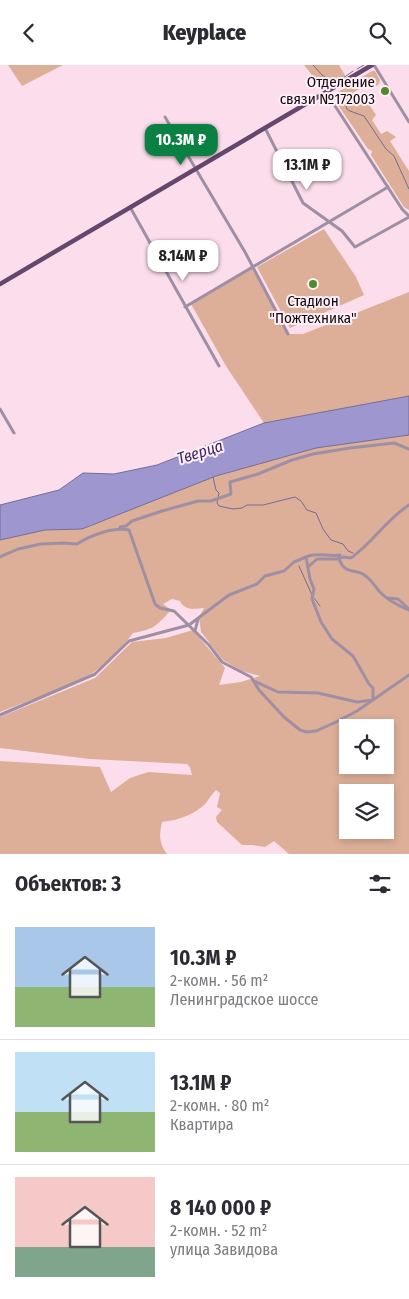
<!DOCTYPE html>
<html lang="ru">
<head>
<meta charset="utf-8">
<style>
  body { margin:0; font-family:"Fira Sans Condensed",sans-serif; background:#f7f7f7; color:#2b2b33; height:100vh; display:flex; flex-direction:column; font-size:19px; white-space:nowrap }
  * { box-sizing:border-box; margin:0 }
  p { font-size:16px; color:#7c7c81 }
  .icon { flex:none; width:28px; height:28px; fill:none; stroke:currentColor; stroke-width:2; stroke-linecap:round; stroke-linejoin:round }
  .map { position:relative; height:789px; overflow:hidden }
  .panel { display:flex; flex-direction:column; background:#fff; flex:1 }
  .panel>* { flex:none }
  .controls { position:absolute; left:339px; top:654px; display:grid; gap:10px }
  .controls a { display:grid; place-items:center; width:55px; height:55px; border-radius:0px; background:#fff; box-shadow:0 2px 8px #0003; font-size:25px }
  .price { position:absolute; translate:-50% -42px; padding:0 11px; border-radius:10px; background:#fff; color:#222; font-size:16px; line-height:32px; filter:drop-shadow(0 1px 2px #0008) }
  .price::after { content:''; position:absolute; left:50%; top:30px; width:15px; height:11px; margin-left:-8px; background:inherit; clip-path:polygon(0 0,100% 0,50% 100%) }
  .price.active { background:#0b8043; color:#fff }
  ul { padding:0; list-style:none }
  li { display:flex; align-items:center; gap:15px; height:125px; padding:0 15px }
  li+li { border-top:1px solid #e1e1e2 }
  li span { display:grid; place-items:center; flex:none; width:140px; height:100px; border-radius:0px; color:#555 }
  li>.icon { margin-inline-start:auto }
  span .icon { width:60px; height:60px; fill:#fffc; stroke-width:1 }
  li b { font-size:21px }
  h2 { display:flex; justify-content:space-between; align-items:center; height:60px; padding:0 15px; font-size:21px }
  header { display:flex; justify-content:space-between; align-items:center; height:65px; padding:0 15px; background:#fff; font-size:22px; font-weight:800 }
  .map>svg:first-child { display:block }
</style>
</head>
<body>
<header><svg class="icon" aria-label="back" viewBox="0 0 24 24"><path d="M15 5l-7 7 7 7"/></svg>Keyplace<svg class="icon" aria-label="search" viewBox="0 0 24 24"><circle cx="10" cy="10" r="6"/><path d="M15 15l6 6"/></svg></header>
<div class="map">
<svg width="409" height="789" viewBox="0 0 409 789">
  <rect width="100%" height="100%" fill="#fcddeb"/>
  <g fill="#ddaf98" fill-rule="evenodd">
    <path d="M8,0H63L22,21Z"/>
    <path d="M304,0H339L346,12L323,24Z"/>
    <path d="M372,6H375L380,15L379,19L376,21H364L351,29V35L356,42L367,36L376,50L372,55L381,69L387,66L396,72L390,76L409,106V145L404,142L371,90L372,86L368,84L336,37L338,27Z"/>
    <path d="M324,164L356,212L364,230L290,263L257,202Z"/>
    <path d="M253,202L288,269H303L409,227V331L264,358L226,301L191,239Z"/>
    <path d="M409,370V789H289L274,776L265,782L252,780H242L217,757L216,752L222,745L217,742L220,728L216,725C212,729 209,734 206,738C194,750 179,755 162,757C159,771 159,778 167,789H0V696L100,702L111,727L130,713L148,707L192,710L190,702L187,699L90,694L0,683V652L95,613L132,577L166,573L193,565L225,603L219,620L241,617L260,611L242,606L223,595L201,567L199,552L204,543C194,544 185,546 180,536L172,534L163,539L171,545C156,561 155,564 133,568C126,578 103,602 92,608C63,624 31,635 0,647V475L45,465L82,464L216,411L316,383ZM348,662H385V700H348ZM348,728H385V765H348Z"/>
  </g>
  <path fill="#9e97cf" stroke="#746c95" d="M409,331V370L316,383L216,411L82,464L45,465L0,475V440L59,425L83,408L114,409L157,400L264,358Z"/>
  <g fill="none" stroke-linecap="round" stroke-linejoin="round">
    <g stroke="#746c95" stroke-width="1">
      <path d="M313,0L322,10L335,19L353,6"/>
      <path d="M357,4L364,0"/>
      <path d="M342,29L347,44L350,46L364,51L386,84L394,91L409,124"/>
      <path d="M213,412L216,425L219,428L217,438L219,441L233,444L242,443L247,440H263L295,432L301,436L307,445L316,448L323,464L331,475L343,479L348,486L353,488"/>
      <path d="M299,501L312,530"/>
      <path d="M314,533L320,541"/>
    </g>
    <g stroke="#9f8fa4" stroke-width="3">
      <path d="M374,0L409,57"/>
      <path d="M326,27L402,144L409,151"/>
      <path d="M165,52L245,187L288,269"/>
      <path d="M265,63L303,138L342,166L355,182L409,152"/>
      <path d="M130,142L219,301"/>
      <path d="M185,242L388,122"/>
      <path d="M0,344L14,368"/>
      <path d="M409,440C387,454 372,478 351,493L343,492L339,494C346,510 351,503 363,509C371,514 374,520 379,526C387,535 399,541 409,545"/>
      <path d="M120,462L126,461L132,456L162,446L198,436H211L231,429L230,417L258,409L292,395L313,389L350,383L394,378L409,384"/>
      <path d="M0,492L18,484L41,479L64,478L77,479C91,470 113,462 129,465L155,539L160,543L174,546L209,580L222,597L251,612L259,625L284,652L300,665L307,667L316,666L336,657L357,646L409,610"/>
      <path d="M388,533L398,534L408,543"/>
      <path d="M195,566L198,554"/>
      <path d="M254,616L278,627L318,628L357,637L373,635V623L369,619L353,591L332,574L321,557L312,534L314,524L310,514L306,492C316,487 329,492 340,490L338,494H317L308,502"/>
      <path d="M0,650L95,609L129,576L189,560L229,530L257,519L265,511L284,506L294,497L306,492"/>
    </g>
    <path stroke="#64476c" stroke-width="4.5" d="M0,219L372,0"/>
  </g>
  <g fill="#4f8b2a" stroke="#ffeff6" stroke-width="2">
    <circle cx="385" cy="26" r="5"/>
    <circle cx="313" cy="219" r="5"/>
  </g>
  <g text-anchor="middle" dominant-baseline="central" stroke-width="4" stroke-linejoin="round" paint-order="stroke">
    <g font-size="15" fill="#13070d" stroke="#ffeff6" text-anchor="end">
      <text x="375" y="17">Отделение<tspan x="375" dy="17">связи №172003</tspan></text>
      <text x="313" y="236" text-anchor="middle">Стадион<tspan x="313" dy="17">"Пожтехника"</tspan></text>
    </g>
    <g font-size="16" font-style="italic" fill="#37276a" stroke="#ffeff6">
      <text transform="translate(200 387) rotate(-17)">Тверца</text>
    </g>
  </g>
</svg>
<div class="controls">
<a><svg class="icon" aria-label="locate" viewBox="0 0 24 24"><circle cx="12" cy="12" r="6"/><path d="M12 2v4M12 18v4M2 12h4M18 12h4"/></svg></a>
<a><svg class="icon" aria-label="layers" viewBox="0 0 24 24"><path d="M12 4l9 5-9 5-9-5zM3 14l9 5 9-5"/></svg></a>
</div>
<b class="price active" style="left:181px;top:101px">10.3M ₽</b>
<b class="price" style="left:307px;top:126px">13.1M ₽</b>
<b class="price" style="left:183px;top:217px">8.14M ₽</b>
</div>
<section class="panel">
<h2>Объектов: 3<svg class="icon" aria-label="filters" viewBox="0 0 24 24"><path d="M4 7h16M4 17h16"/><circle cx="9" cy="7" r="2"/><circle cx="15" cy="17" r="2"/></svg></h2>
<ul>
<li><span style="background:linear-gradient(#a9c7e8 60%,#8fb573 0)"><svg class="icon" aria-label="home" viewBox="0 0 24 24"><path d="M3 11l9-7 9 7M6 9v11h12V9"/></svg></span><div><b>10.3M ₽</b><p>2-комн. · 56 m²</p><p>Ленинградское шоссе</p></div></li>
<li><span style="background:linear-gradient(#bfe0f5 60%,#8fb573 0)"><svg class="icon" aria-label="home" viewBox="0 0 24 24"><path d="M3 11l9-7 9 7M6 9v11h12V9"/></svg></span><div><b>13.1M ₽</b><p>2-комн. · 80 m²</p><p>Квартира</p></div></li>
<li><span style="background:linear-gradient(#f6c9c9 70%,#7fa58c 0)"><svg class="icon" aria-label="home" viewBox="0 0 24 24"><path d="M3 11l9-7 9 7M6 9v11h12V9"/></svg></span><div><b>8 140 000 ₽</b><p>2-комн. · 52 m²</p><p>улица Завидова</p></div></li>
</ul>
</section>
</body>
</html>
